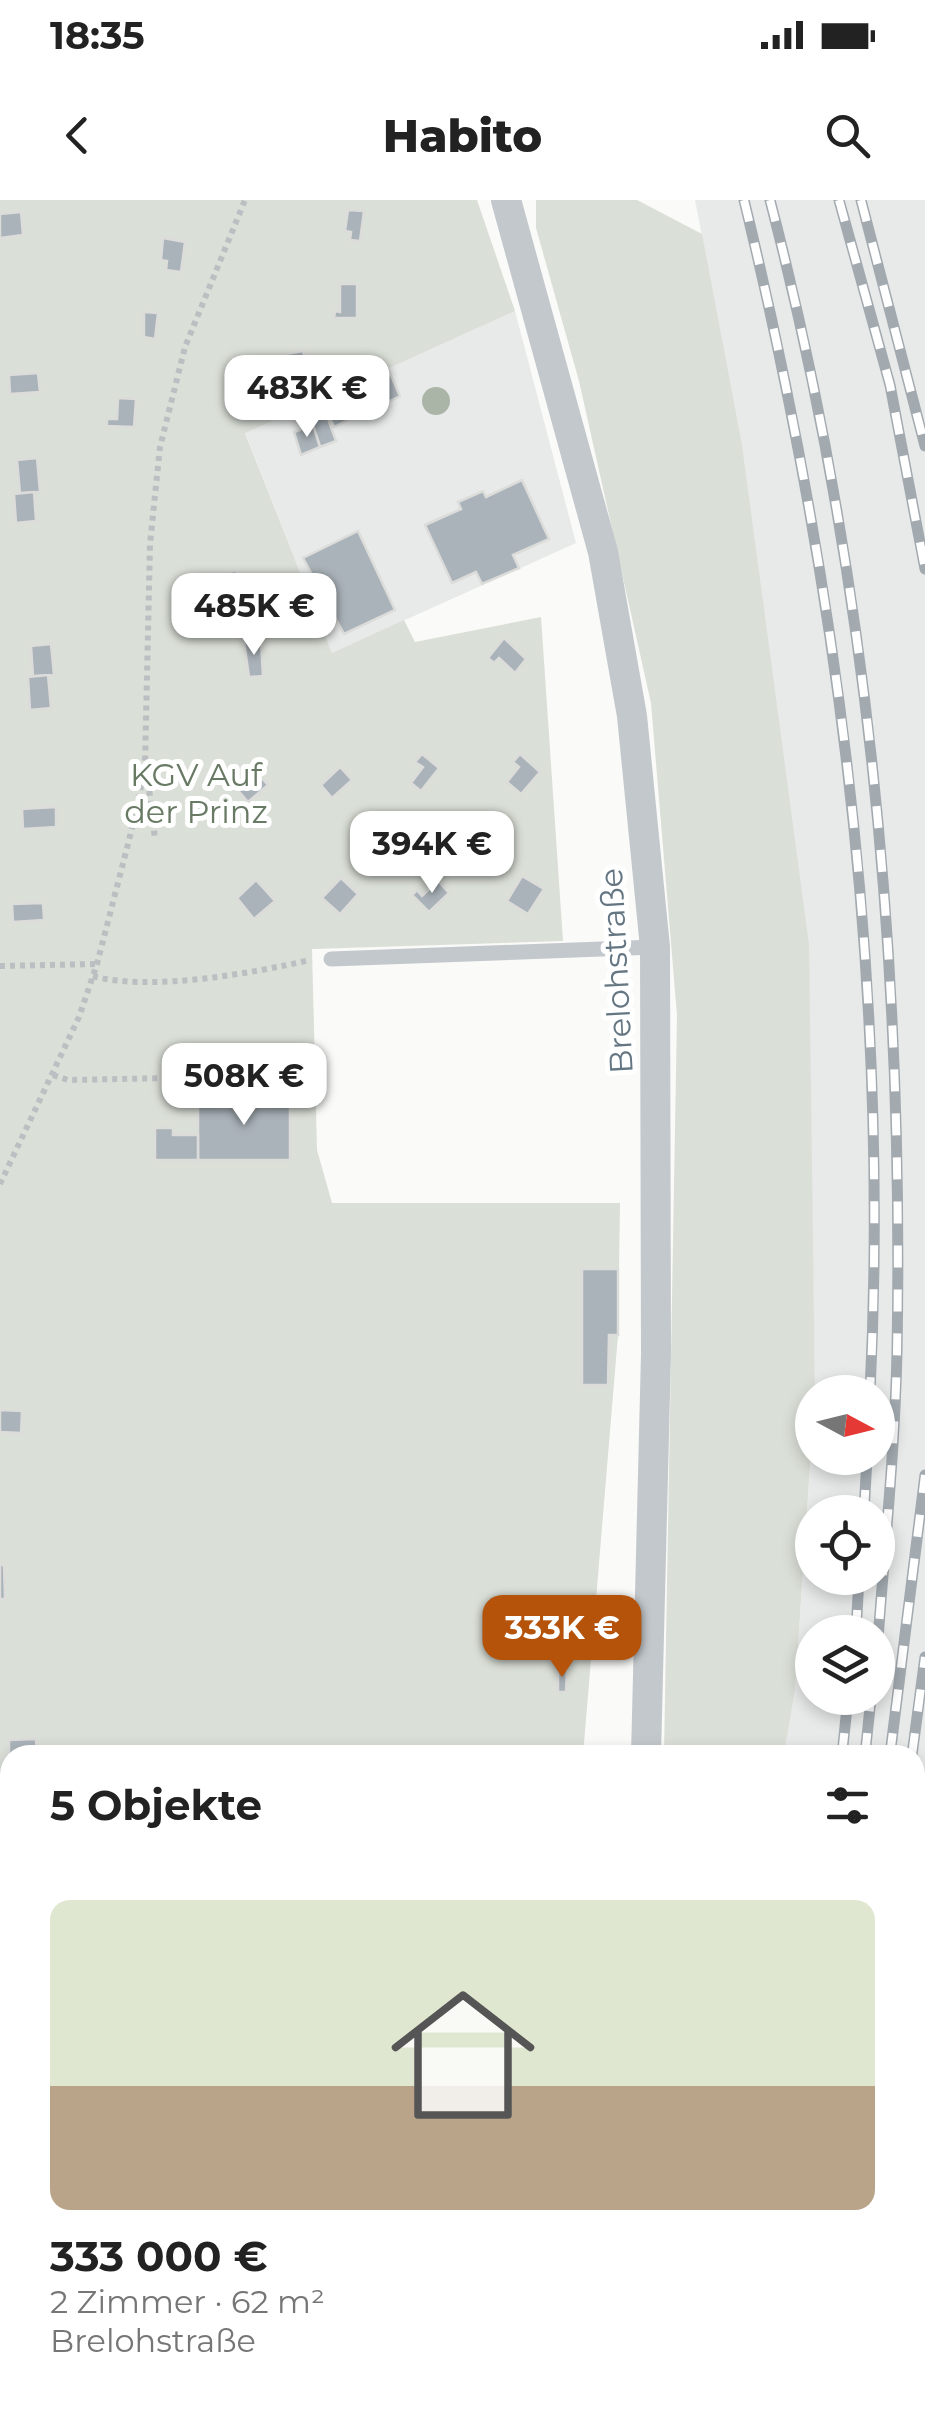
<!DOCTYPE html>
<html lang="de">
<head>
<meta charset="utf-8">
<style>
  body { margin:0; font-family:Montserrat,sans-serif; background:#f6f6f6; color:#222; height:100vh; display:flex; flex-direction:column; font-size:38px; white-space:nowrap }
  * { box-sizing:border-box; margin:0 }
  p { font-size:32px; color:#767676 }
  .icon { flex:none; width:55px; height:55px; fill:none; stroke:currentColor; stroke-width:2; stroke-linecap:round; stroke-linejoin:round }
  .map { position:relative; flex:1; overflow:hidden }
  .side { position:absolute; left:0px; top:1545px; width:925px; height:672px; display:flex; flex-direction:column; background:#fff; border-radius:30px 30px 0 0; box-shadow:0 5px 15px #0003 }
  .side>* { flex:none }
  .needle { width:65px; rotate:97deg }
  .controls { position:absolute; left:795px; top:1175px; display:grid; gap:20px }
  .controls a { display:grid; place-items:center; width:100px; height:100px; border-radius:50%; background:#fff; box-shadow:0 5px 15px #0003; font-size:50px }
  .price { position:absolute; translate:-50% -85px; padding:0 22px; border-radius:20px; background:#fff; color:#222; font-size:32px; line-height:65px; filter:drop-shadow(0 2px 5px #0008) }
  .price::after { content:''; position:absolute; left:50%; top:60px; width:30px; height:22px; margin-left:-15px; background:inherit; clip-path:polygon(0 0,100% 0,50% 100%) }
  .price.active { background:#b45309; color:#fff }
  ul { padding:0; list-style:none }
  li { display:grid; align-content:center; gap:20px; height:530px; padding:0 50px }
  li+li { border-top:2px solid #e0e0e0 }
  li span { display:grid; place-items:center; height:310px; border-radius:20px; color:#555 }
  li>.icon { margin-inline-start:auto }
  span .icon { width:180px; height:180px; fill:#fffc; stroke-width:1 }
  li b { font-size:42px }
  h2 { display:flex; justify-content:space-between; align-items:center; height:120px; padding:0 50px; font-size:42px }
  .status { display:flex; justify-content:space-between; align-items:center; height:70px; padding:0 50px; background:#fff; direction:ltr }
  .status svg { height:28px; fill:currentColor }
  header { display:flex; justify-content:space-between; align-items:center; height:130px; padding:0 50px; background:#fff; font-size:45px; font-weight:800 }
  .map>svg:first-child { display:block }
</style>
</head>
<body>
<div class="status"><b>18:35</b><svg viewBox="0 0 49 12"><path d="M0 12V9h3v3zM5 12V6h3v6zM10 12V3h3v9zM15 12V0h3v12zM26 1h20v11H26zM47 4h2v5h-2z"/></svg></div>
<header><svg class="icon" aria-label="back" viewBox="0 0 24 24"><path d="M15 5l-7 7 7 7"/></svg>Habito<svg class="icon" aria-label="search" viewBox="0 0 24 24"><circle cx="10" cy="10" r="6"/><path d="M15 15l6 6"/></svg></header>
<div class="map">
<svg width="925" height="2216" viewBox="0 0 925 2216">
  <rect width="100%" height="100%" fill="#fafaf8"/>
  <g fill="#e8e9e9" fill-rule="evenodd">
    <path d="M695,0H925V2002H915V1555H784L795,1490L812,1239V1258H878V1192H815L808,745L742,244ZM812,1312H878V1378H812ZM812,1432H878V1498H812Z"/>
    <path d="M515,111L576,343L332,453L245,232Z"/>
    <path d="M655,2208H821L818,2216H653Z"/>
  </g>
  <g fill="#dadfd7">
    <path d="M0,0H477L515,111L245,233L332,453L404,420L415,442L541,417L563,741L312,749L317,950L332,1003H620L618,1135L583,1555H10V2015L0,2016Z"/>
    <path d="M536,0H637L702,34L742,244L809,745L815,1192L795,1490L784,1555H664L677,815L651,503L579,181L536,28Z"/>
    <path d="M925,2121V2216H818L821,2208H915V2122Z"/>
    <path d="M10,2172V2208H560L559,2216H0V2173Z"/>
  </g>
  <g fill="#aab3b9" stroke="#dcdcda" stroke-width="2.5">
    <path d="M348,10L364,11L360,41L350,40L351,32L345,31Z"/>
    <path d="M21,12L23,35L0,38V14Z"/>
    <path d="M163,38L185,42L181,72L166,70L167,61L161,60Z"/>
    <path d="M340,84H357V118H334L335,111L340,112Z"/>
    <path d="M144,112L158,113L155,139L144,137Z"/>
    <path d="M303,151L310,184L297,187L286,154Z"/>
    <path d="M388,169L400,196L386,203L374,176Z"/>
    <path d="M38,173L40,192L10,194L9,175Z"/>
    <path d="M361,182L372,209L360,215L348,188Z"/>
    <path d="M337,193L348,220L334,227L322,200Z"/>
    <path d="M118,198L136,199L134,227L107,226V219H117Z"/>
    <path d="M326,213L336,241L320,247L311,219Z"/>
    <path d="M313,225L320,247L301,255L294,232Z"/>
    <path d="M37,258L40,292L20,293L17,260Z"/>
    <path d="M522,280L549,339L513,355L519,368L482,384L476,372L452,383L425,325L461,309L458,302L483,291L486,297Z"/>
    <path d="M34,292L36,321L16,323L14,294Z"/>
    <path d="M358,331L395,410L344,434L303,358Z"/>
    <path d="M237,371L240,400L220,402L217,373Z"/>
    <path d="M504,438L526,459L515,473L499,458L494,463L488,458Z"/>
    <path d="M261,441L263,476L249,477L244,442Z"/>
    <path d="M51,444L54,475L33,476L31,446Z"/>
    <path d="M48,475L51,508L30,510L28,477Z"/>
    <path d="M422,554L439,568L421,591L411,583L423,567L415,562Z"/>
    <path d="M520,554L540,572L521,594L507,582L519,567L513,562Z"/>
    <path d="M250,565L268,585L248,602L236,588L250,575L245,569Z"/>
    <path d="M340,567L352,580L332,598L321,585Z"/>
    <path d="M56,607V627L23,629L22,609Z"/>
    <path d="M522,676L544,689L528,714L507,701Z"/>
    <path d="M341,678L358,694L340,714L322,698Z"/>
    <path d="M256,680L275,701L254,719L237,698Z"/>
    <path d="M438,681L449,693L429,712L412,695L417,690L422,696Z"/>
    <path d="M43,703L44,720L13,722L12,704Z"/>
    <path d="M290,896V960H198V897Z"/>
    <path d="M155,928H173V935H198V960H155Z"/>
    <path d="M582,1069H618V1135H609L608,1185H582Z"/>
    <path d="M0,1210L22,1211L21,1233L0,1232Z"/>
    <path d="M0,1365H4L5,1399H0Z"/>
    <path d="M558,1469H567L566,1492H558Z"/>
    <path d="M36,1539L37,1555H10L9,1563V1540Z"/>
  </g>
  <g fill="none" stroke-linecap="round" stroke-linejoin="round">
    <g stroke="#b4b9bd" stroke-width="58">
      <g id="highway">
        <path d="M915,2030L925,2029"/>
        <path d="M0,2064L10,2063"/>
        <path d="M915,2088L925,2087"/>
        <path d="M0,2125L10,2124"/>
      </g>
    </g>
    <g stroke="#bbbfc2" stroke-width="6" stroke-dasharray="5 5" stroke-linecap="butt">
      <path d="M147,571L155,639"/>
      <path d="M0,766L97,764"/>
      <path d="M93,776C149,792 253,773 310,760"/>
      <path d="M53,875L68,880L172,878"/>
      <path d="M0,984L79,817L97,764L136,613L145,565L150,344L160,247L185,147L245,0"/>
    </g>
    <g stroke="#c3c8cc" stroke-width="15">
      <path d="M331,759L655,747"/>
      <path d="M263,2216L353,2208"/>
    </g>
    <g stroke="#c3c8cc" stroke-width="30">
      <path d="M506,0L603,352L632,516L655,747L656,1154L646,1555"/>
      <path d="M597,2216L599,2208"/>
    </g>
    <use href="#highway" stroke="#fff" stroke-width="52"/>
    <g stroke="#a2aab0" stroke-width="11">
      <g id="rail">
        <path d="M744,0C839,390 890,790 870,1192"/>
        <path d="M770,0C868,376 904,764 897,1152C895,1248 885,1344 878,1439"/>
        <path d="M839,0L890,185L925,369"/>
        <path d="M861,0L925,246"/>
        <path d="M864,1312L867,1258"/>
        <path d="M856,1432L859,1378"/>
        <path d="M842,1555L848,1498"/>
        <path d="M865,1555L871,1498"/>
        <path d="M890,1555L925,1275"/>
        <path d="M912,1555L925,1457"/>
        <path d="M709,2216L711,2208"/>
        <path d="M732,2216L734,2208"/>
        <path d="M762,2216L765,2208"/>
        <path d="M785,2216L788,2208"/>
      </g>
    </g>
    <use href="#rail" stroke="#fff" stroke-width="8" stroke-dasharray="22" stroke-linecap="butt"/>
  </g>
  <circle fill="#aab4a7" cx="436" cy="201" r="14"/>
  <g text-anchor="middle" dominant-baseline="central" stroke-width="10" stroke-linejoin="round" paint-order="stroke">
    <g font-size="32" fill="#687a64" stroke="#fff">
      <text x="196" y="574">KGV Auf<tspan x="196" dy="37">der Prinz</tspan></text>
    </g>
    <g font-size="32" fill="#657683" stroke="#fff">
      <text transform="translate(616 771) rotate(-93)">Brelohstraße</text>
    </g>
  </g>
</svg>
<div class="controls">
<a><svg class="needle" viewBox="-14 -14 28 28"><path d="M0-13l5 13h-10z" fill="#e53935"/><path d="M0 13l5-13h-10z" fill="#767676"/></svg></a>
<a><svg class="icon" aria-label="locate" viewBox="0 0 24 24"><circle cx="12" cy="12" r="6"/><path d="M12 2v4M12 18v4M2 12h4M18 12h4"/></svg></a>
<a><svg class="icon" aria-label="layers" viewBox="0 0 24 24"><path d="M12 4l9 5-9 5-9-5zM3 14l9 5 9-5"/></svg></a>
</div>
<b class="price" style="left:307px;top:240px">483K €</b>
<b class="price" style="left:254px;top:458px">485K €</b>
<b class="price" style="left:432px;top:696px">394K €</b>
<b class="price" style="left:244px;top:928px">508K €</b>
<b class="price active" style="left:562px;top:1480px">333K €</b>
<section class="side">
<h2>5 Objekte<svg class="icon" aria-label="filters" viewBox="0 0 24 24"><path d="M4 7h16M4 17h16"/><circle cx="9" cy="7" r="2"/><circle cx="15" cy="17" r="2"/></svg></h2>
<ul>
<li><span style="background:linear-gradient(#dfe7d0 60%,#b9a48a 0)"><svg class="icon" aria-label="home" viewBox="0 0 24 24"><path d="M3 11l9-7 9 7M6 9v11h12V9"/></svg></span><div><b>333 000 €</b><p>2 Zimmer · 62 m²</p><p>Brelohstraße</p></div></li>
</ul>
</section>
</div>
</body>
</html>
